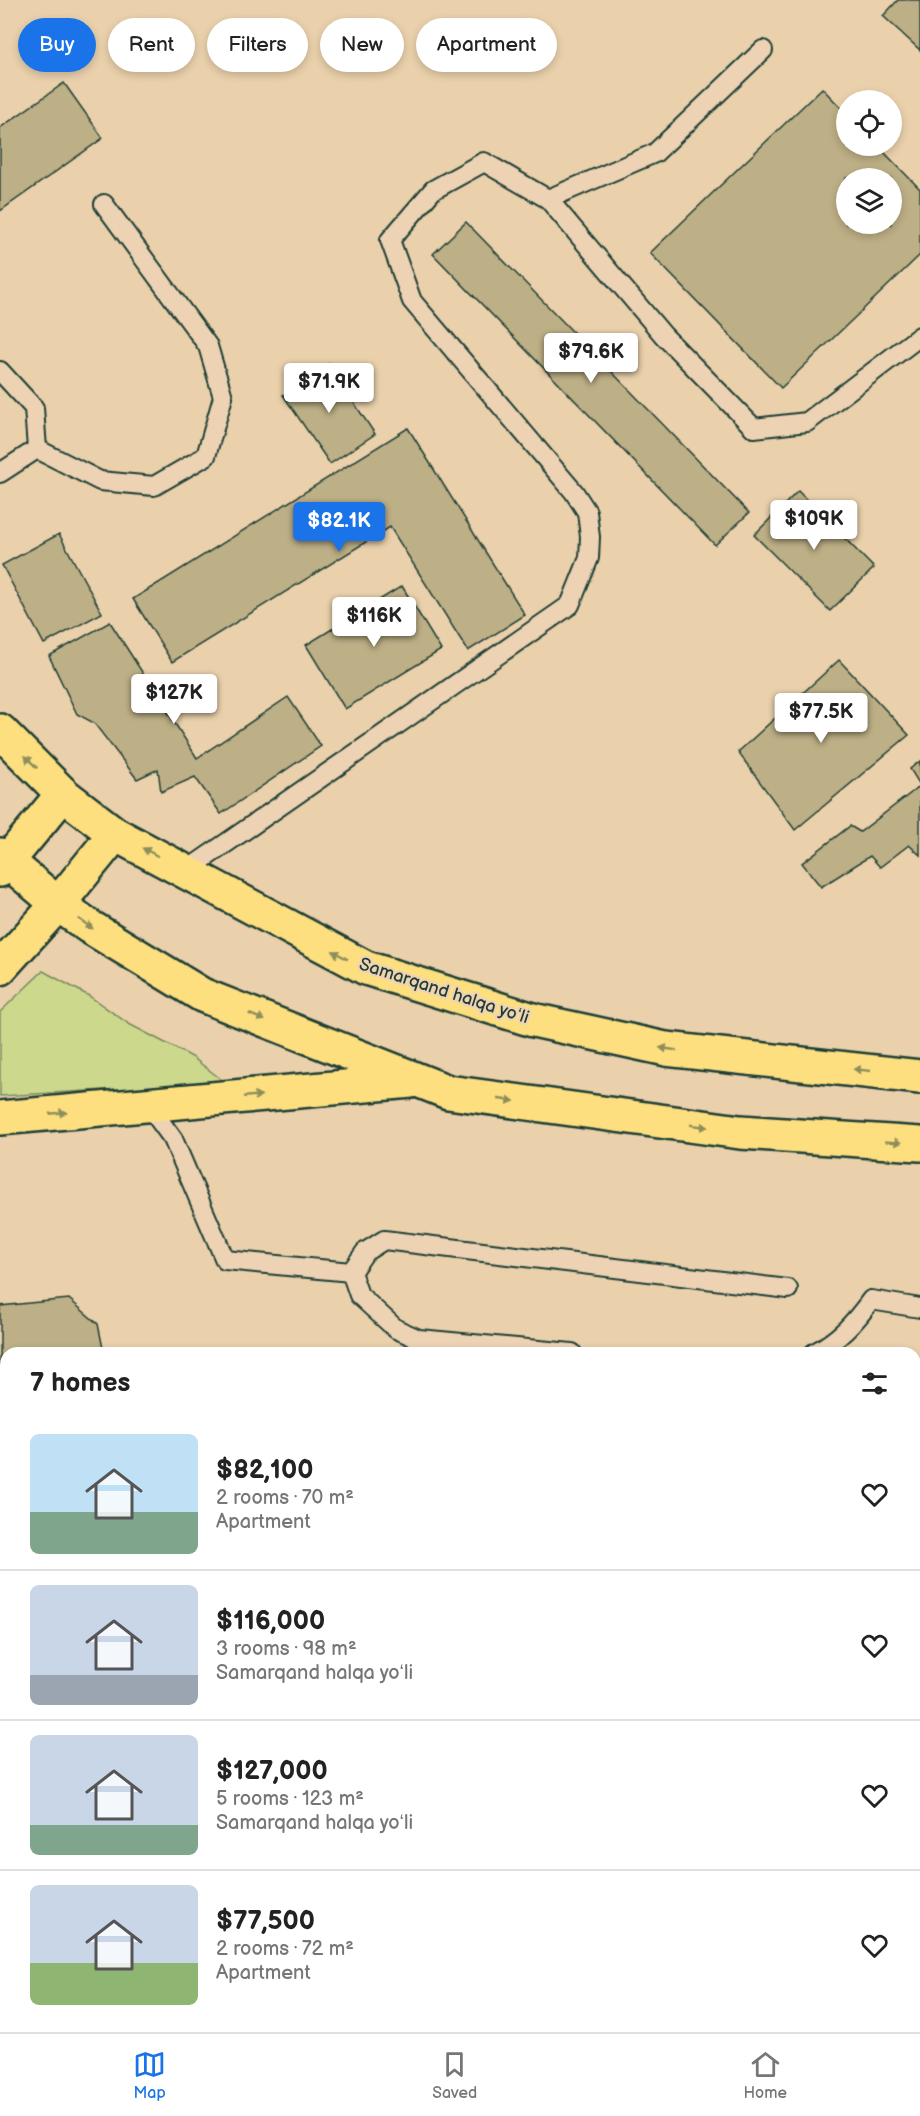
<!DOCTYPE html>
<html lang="en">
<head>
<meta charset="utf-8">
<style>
  body { margin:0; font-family:"Balsamiq Sans",sans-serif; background:#f6f6f6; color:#222; height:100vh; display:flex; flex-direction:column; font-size:22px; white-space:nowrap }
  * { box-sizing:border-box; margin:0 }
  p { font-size:20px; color:#767676 }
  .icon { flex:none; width:33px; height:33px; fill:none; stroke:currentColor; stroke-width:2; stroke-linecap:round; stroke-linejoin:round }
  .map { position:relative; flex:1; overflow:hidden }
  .drawer { position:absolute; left:0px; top:1347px; width:921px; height:686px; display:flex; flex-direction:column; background:#fff; border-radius:18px 18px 0 0; box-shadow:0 3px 9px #0003 }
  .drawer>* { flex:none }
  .banner { position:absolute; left:18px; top:18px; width:600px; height:54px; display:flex; gap:12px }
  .fabs { position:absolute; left:836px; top:90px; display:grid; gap:12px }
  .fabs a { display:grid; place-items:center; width:66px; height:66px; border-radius:50%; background:#fff; box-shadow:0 3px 9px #0003; font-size:30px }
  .price { position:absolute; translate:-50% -51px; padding:0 14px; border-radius:6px; background:#fff; color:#222; font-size:20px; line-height:39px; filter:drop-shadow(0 2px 3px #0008) }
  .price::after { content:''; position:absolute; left:50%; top:36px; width:18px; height:14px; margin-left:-9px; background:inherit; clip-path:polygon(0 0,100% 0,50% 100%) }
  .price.on { background:#1a73e8; color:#fff }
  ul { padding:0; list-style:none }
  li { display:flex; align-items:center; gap:18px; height:150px; padding:0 30px }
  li+li { border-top:2px solid #e0e0e0 }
  li span { display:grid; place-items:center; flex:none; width:168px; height:120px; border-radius:9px; color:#555 }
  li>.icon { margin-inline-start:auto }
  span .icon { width:72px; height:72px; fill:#fffc; stroke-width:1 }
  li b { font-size:26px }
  h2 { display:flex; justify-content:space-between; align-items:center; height:72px; padding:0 30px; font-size:26px }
  .tag { padding:0 21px; border-radius:27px; background:#fff; box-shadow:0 3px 9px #0003; font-size:21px; line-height:54px }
  .tag.on { background:#1a73e8; color:#fff }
  .tab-bar { display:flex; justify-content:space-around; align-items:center; height:84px; border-top:2px solid #e0e0e0; background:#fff; font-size:16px; color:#767676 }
  .tab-bar a { display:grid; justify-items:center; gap:3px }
  .tab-bar .on { color:#1a73e8 }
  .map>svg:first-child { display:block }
</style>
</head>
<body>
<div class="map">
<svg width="920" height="2032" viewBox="0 0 920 2032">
  <rect width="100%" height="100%" fill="#ead1ac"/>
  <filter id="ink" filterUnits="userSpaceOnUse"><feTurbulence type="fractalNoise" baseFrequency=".0167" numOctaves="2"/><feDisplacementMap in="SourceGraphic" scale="12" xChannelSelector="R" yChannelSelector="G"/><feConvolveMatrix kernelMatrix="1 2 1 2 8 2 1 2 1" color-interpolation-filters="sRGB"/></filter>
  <g filter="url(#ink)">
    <path fill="#ccd88b" stroke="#768a60" stroke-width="1.5" d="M43,971L89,996L129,1024L192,1057L226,1083L0,1096V1012Z"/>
    <g fill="#bdaf86" stroke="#1f3d34" stroke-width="1.5" fill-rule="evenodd">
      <path d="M898,0H920V50L883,16Z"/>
      <path d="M64,83L103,138L0,211V128Z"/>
      <path d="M822,88L846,113V146H878L920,189V255L781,388L650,253ZM846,178H891V224H846Z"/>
      <path d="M466,222L749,513L715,545L433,254Z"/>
      <path d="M328,364L375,434L330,464L283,395Z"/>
      <path d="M408,428L525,615L468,651L390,527L172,662L133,599Z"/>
      <path d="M798,491L874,568L830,611L754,535Z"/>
      <path d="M59,534L102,613L44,644L2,565Z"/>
      <path d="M402,586L441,650L345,709L306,645Z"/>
      <path d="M110,622L197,758L288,697L321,746L221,814L195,777L161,792L158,769L137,779L94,723L77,714L49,656Z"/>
      <path d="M839,660L909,735L795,830L738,752Z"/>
      <path d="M920,761V785L910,769Z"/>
      <path d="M920,786V855L909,845L880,867L870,856L821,887L802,863L850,826L860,832Z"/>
      <path d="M69,1299L98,1324L104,1353H6V1627L0,1628V1306Z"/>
      <path d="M340,2026H379V2032H342Z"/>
      <rect x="495" y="2026" width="40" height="6"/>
      <path d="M552,2026H702L701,2032H552Z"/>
    </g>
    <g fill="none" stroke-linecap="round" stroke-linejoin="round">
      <g stroke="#1f3d34" stroke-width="22">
        <g id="service">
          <path d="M548,199L655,153L763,50"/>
          <path d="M0,371L34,408L37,449L0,473"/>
          <path d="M37,449L100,481L154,486L206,456L223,397L208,346L104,204"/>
          <path d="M186,871L570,605L589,558L590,537L587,512L574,492L412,301L390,240L433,190L484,162L548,199L664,336L754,428L807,422L920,336"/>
          <path d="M148,1105L173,1139L225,1260L351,1272L359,1295L396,1329L419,1339L572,1353"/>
          <path d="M351,1272L365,1252L384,1240L788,1289"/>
          <path d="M814,1353C839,1340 855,1322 871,1300L920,1308"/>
          <path d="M915,1577L920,1573"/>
          <path d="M0,2028L8,2026"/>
          <path d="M716,2032L717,2026"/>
        </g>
      </g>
      <g stroke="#1f3d34" stroke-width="38">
        <g id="primary">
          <path d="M0,870L63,794"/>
          <path d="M0,968L58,904L115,834"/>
        </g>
      </g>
      <g stroke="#1f3d34" stroke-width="38">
        <g id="trunk">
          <path d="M0,731L63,794L115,834L366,968L533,1020L666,1049L920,1077"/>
          <path d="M0,855L58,904L90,927L202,995L448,1092L740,1132L920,1144"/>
          <path d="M0,1118L411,1081"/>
        </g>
      </g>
      <use href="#service" stroke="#edd3b4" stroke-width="18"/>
      <use href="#primary" stroke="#fddf80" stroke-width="33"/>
      <use href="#trunk" stroke="#fddf80" stroke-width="33"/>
    </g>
    <defs><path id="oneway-solid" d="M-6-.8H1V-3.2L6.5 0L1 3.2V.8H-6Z" transform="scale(1.5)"/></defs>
    <g fill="#8e8e5a">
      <use href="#oneway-solid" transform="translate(31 762) rotate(-135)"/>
      <use href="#oneway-solid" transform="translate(150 852) rotate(-152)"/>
      <use href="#oneway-solid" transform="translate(86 924) rotate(35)"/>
      <use href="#oneway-solid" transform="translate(340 955) rotate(-151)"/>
      <use href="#oneway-solid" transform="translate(257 1017) rotate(22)"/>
      <use href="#oneway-solid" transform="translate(668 1049) rotate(-171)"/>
      <use href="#oneway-solid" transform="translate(862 1070) rotate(-174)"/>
      <use href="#oneway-solid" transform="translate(253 1096) rotate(-5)"/>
      <use href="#oneway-solid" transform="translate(506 1100) rotate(8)"/>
      <use href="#oneway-solid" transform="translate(58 1113) rotate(-5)"/>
      <use href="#oneway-solid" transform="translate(699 1126) rotate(8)"/>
      <use href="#oneway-solid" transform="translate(893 1142) rotate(4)"/>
    </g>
  </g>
  <g text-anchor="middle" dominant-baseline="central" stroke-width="4.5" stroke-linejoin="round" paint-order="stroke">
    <g font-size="18" fill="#1f3d34" stroke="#edd3b4">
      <text transform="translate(444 991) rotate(18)">Samarqand halqa yoʻli</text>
    </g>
  </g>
</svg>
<div class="fabs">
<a><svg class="icon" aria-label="locate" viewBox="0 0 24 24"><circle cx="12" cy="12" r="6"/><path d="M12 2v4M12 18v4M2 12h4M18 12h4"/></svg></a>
<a><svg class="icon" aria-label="layers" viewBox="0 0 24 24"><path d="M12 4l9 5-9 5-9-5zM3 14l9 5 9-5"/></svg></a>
</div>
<b class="price" style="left:591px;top:384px">$79.6K</b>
<b class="price" style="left:329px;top:414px">$71.9K</b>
<b class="price" style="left:814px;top:551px">$109K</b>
<b class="price on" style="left:339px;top:553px">$82.1K</b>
<b class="price" style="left:374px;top:648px">$116K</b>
<b class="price" style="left:174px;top:725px">$127K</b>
<b class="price" style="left:821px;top:744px">$77.5K</b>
<div class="banner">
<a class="tag on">Buy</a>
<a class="tag">Rent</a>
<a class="tag">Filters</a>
<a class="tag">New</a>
<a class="tag">Apartment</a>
</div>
<section class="drawer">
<h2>7 homes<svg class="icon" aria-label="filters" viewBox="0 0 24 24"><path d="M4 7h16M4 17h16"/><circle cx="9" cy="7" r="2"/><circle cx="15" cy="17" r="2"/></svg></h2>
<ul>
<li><span style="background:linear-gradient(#bfe0f5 65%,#7fa58c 0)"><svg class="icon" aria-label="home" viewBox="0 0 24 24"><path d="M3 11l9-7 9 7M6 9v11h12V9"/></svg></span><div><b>$82,100</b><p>2 rooms · 70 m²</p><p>Apartment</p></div><svg class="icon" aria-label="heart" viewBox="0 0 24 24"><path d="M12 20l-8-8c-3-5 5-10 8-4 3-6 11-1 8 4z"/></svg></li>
<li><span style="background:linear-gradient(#c9d6e8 75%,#9aa5b1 0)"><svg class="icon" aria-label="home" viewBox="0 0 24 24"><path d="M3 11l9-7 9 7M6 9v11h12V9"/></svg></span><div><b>$116,000</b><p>3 rooms · 98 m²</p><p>Samarqand halqa yoʻli</p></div><svg class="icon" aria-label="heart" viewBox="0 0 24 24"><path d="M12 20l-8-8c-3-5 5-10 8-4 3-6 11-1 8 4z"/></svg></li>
<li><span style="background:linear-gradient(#c9d6e8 75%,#7fa58c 0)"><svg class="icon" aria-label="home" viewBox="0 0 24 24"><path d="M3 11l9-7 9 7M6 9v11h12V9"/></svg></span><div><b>$127,000</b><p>5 rooms · 123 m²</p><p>Samarqand halqa yoʻli</p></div><svg class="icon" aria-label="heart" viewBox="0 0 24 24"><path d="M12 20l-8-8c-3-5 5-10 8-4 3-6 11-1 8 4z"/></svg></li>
<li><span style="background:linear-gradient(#c9d6e8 65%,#8fb573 0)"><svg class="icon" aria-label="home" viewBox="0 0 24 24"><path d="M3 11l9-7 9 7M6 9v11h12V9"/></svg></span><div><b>$77,500</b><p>2 rooms · 72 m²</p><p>Apartment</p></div><svg class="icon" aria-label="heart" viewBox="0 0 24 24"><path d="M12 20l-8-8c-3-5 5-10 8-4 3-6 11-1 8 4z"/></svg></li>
</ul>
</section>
</div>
<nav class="tab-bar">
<a class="on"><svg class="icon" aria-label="map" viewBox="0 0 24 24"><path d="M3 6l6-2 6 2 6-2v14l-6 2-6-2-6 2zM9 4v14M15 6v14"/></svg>Map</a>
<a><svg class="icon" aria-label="saved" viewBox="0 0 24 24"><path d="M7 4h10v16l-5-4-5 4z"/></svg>Saved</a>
<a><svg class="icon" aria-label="home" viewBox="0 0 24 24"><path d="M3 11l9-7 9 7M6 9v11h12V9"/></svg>Home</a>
</nav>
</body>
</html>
